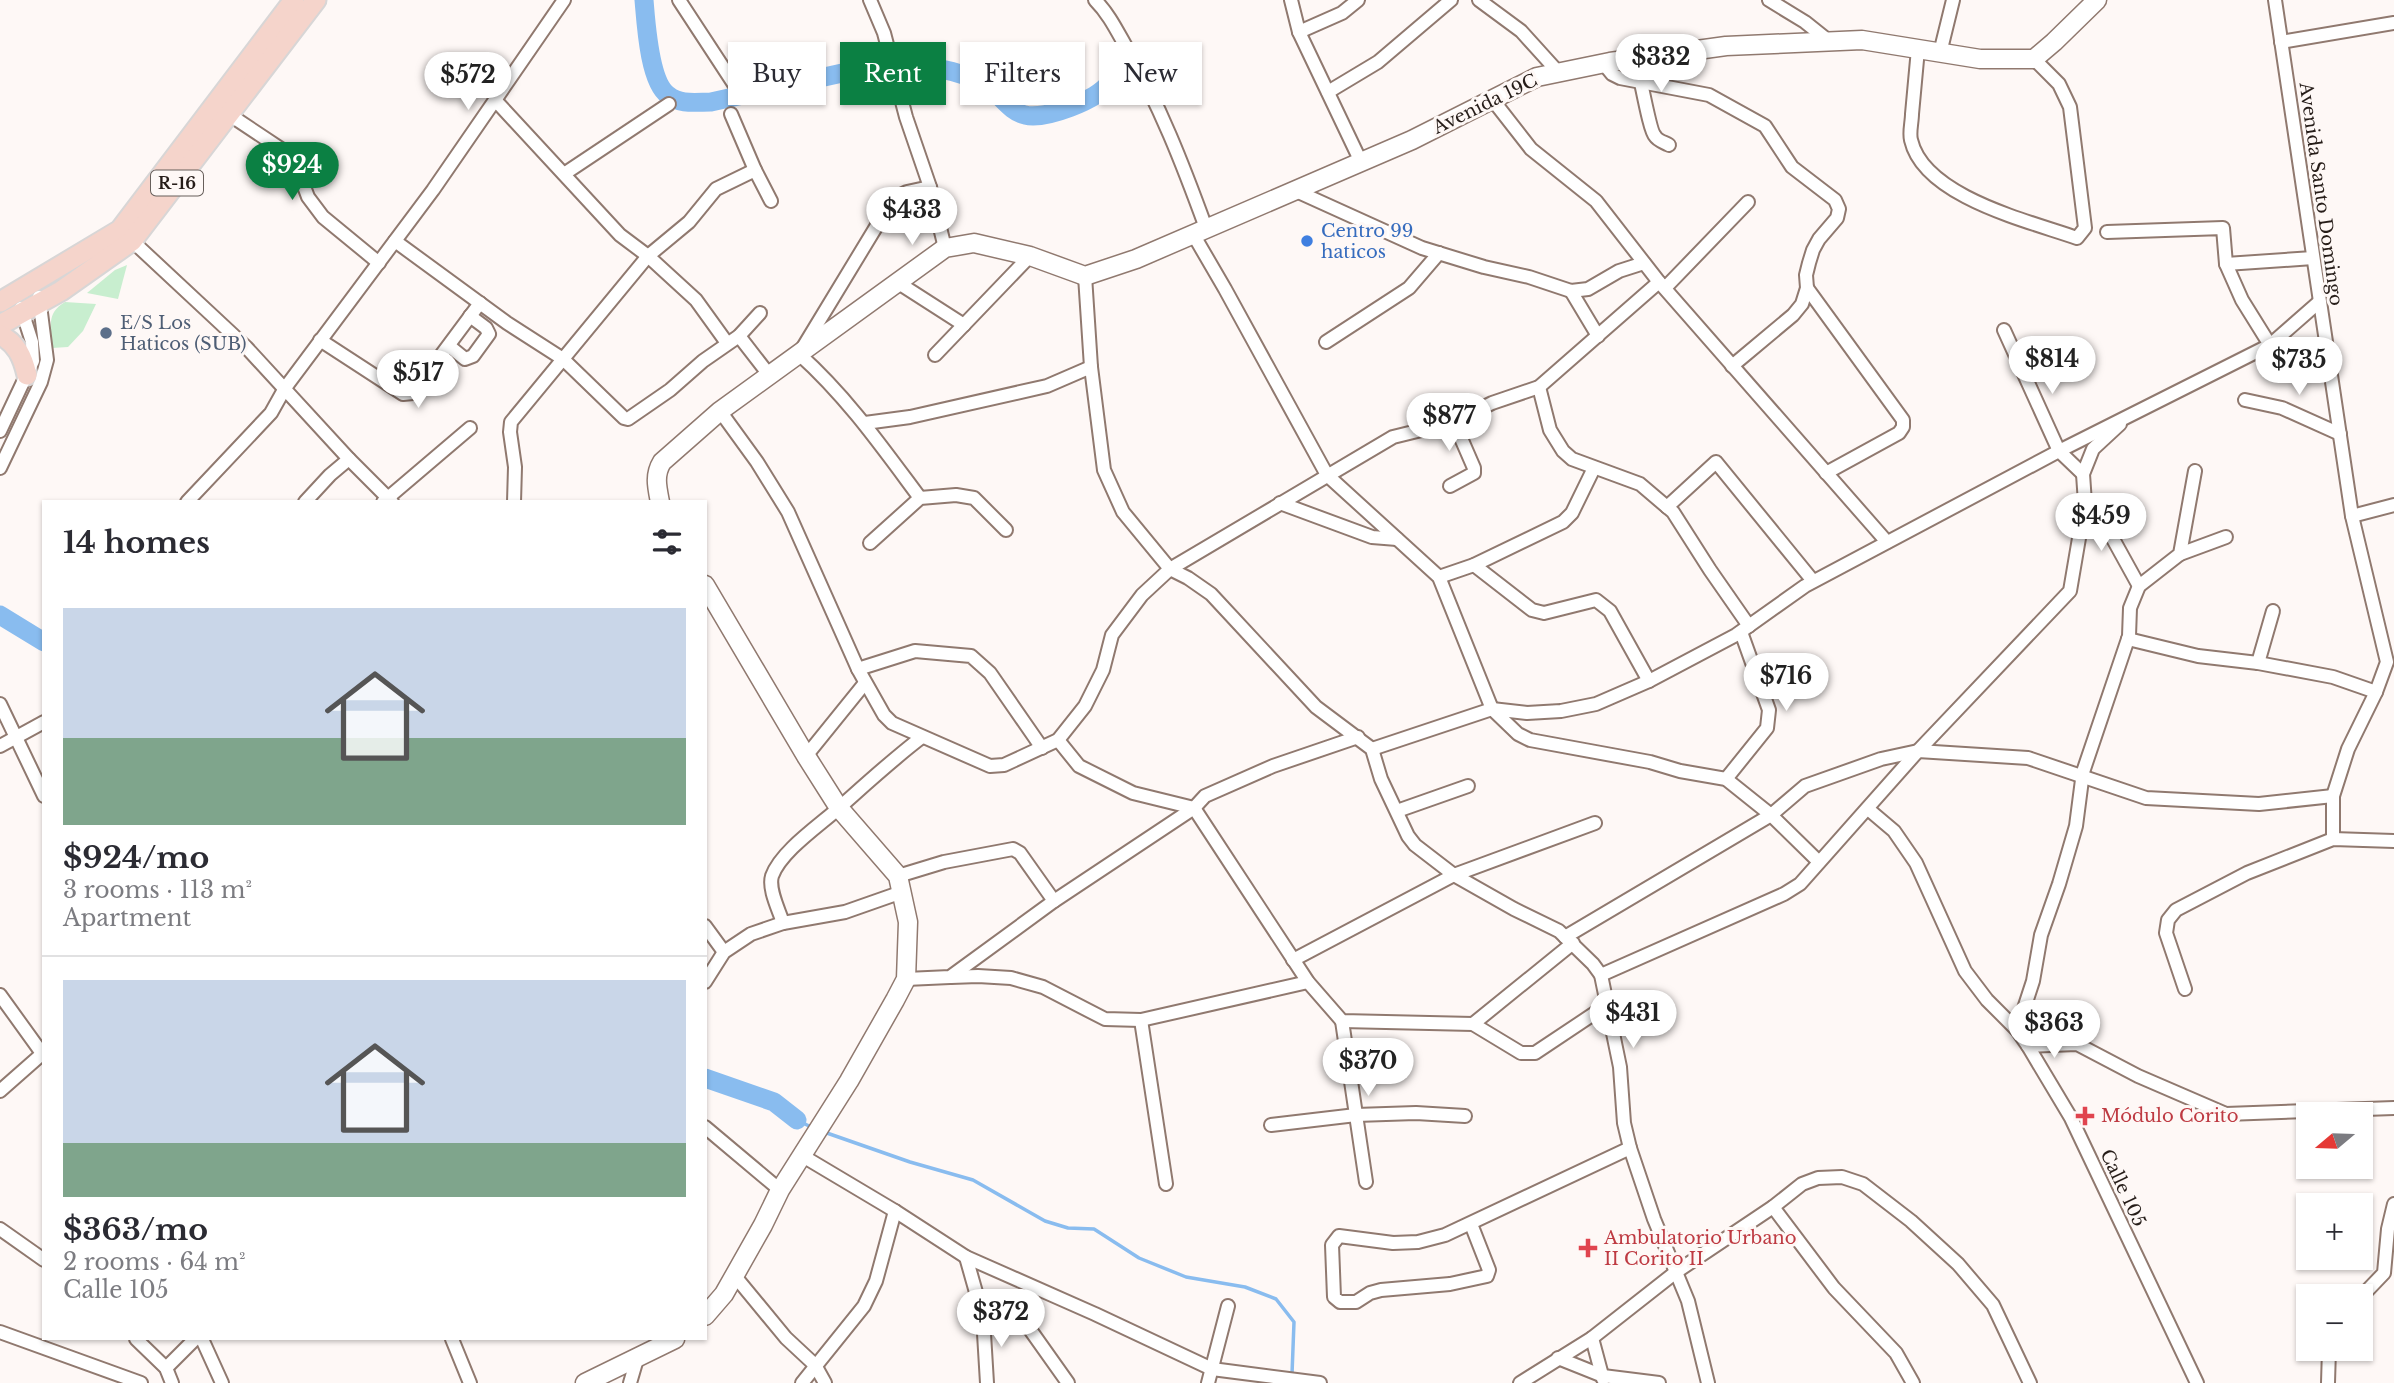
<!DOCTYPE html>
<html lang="en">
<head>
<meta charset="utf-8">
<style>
  body { margin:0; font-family:"Libre Baskerville",serif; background:#f7f7f7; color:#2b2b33; height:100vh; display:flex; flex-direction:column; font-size:26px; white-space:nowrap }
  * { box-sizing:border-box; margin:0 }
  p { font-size:23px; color:#7c7c81 }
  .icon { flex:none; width:38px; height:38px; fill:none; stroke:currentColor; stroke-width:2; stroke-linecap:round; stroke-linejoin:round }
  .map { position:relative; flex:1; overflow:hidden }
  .sheet { position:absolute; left:42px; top:500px; width:665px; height:840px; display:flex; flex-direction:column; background:#fff; border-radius:0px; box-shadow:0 2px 5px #0004 }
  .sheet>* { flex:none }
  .hud { position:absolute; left:728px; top:42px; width:665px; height:63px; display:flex; gap:14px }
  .needle { width:46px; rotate:251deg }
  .buttons { position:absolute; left:2296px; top:1102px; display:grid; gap:14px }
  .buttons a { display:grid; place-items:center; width:77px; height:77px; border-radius:0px; background:#fff; box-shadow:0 2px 5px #0004; font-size:35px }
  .price { position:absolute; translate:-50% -60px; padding:0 16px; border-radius:24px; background:#fff; color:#222; font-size:23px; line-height:46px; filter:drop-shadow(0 2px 4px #0008) }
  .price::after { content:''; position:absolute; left:50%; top:42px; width:21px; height:16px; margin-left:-10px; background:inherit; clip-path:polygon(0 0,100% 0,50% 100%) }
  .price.active { background:#0b8043; color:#fff }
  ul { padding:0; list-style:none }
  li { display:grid; align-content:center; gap:14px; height:371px; padding:0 21px }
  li+li { border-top:2px solid #e1e1e2 }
  li span { display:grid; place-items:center; height:217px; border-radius:0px; color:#555 }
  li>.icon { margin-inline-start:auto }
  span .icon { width:126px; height:126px; fill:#fffc; stroke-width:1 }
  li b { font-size:30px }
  h2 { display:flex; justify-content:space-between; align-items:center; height:84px; padding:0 21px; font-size:30px }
  .pill { padding:0 24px; border-radius:0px; background:#fff; box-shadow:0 2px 5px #0004; font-size:24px; line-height:63px }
  .pill.active { background:#0b8043; color:#fff }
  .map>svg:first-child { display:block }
</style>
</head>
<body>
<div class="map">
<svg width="2394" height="1383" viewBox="0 0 2394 1383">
  <rect width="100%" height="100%" fill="#fef8f6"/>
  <g fill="#c8eecf">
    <path d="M127,265L118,299L87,293L115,270Z"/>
    <path d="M65,302L96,304L83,331L68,347L52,348C52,327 45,314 65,302Z"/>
  </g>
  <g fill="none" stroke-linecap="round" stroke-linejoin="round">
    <g stroke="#89bcef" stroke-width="3.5">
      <path d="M797,1120L813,1128"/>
      <path d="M824,1132L910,1162L973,1180L1045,1221L1068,1228L1094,1229L1139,1258L1186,1277L1245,1287L1276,1299L1294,1322L1292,1374"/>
    </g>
    <g stroke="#89bcef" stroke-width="19">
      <path d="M644,0C646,22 649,82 668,95C680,105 696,102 711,102L883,64"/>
      <path d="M904,64C937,68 963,70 991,89C1002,97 1011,112 1025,115C1045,120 1098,100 1109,83C1113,76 1116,66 1119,58"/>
      <path d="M0,615L44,642"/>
      <path d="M705,1078L774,1102L797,1120"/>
    </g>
    <g stroke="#90796f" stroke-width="16">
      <g id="street">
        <path d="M679,0L734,84"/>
        <path d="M870,0L884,33L906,117L930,187L945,248"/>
        <path d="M1095,0C1108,13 1116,29 1125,45C1159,103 1183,165 1206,228"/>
        <path d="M1291,0L1299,32L1361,162"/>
        <path d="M1479,0L1521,31L1559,73"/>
        <path d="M1769,0L1805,22L1830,42"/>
        <path d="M2275,0L2352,516L2387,662L2376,692L2348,749L2333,796V839"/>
        <path d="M1299,32L1342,13L1358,0"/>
        <path d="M2281,42L2394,23"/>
        <path d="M1918,49C1916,71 1914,92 1912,114C1912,122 1909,132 1911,140C1924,197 2029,221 2077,238L2085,228L2070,107L2059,84L2034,59"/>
        <path d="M1940,53L1953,0"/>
        <path d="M1635,58C1640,72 1649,130 1655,136C1658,141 1664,142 1669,145"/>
        <path d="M1603,63L1612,74L1620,78L1709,95L1765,126L1792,167L1835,200L1839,209L1837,218L1819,239L1813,250L1809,263L1806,275L1807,288L1802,304L1793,315L1732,366"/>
        <path d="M1328,92L1378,62L1451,0"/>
        <path d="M1492,99L1531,149L1596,201L1659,282L1887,542"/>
        <path d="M496,101L620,235L648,256L696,300L727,343"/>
        <path d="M731,114L755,170"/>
        <path d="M230,115L293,157L308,197L323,217L379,263"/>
        <path d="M564,174L669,104"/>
        <path d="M1294,190L1422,248L1484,267L1529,277L1571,291L1588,289L1619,271L1644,263"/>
        <path d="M2107,232L2223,228L2226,264L2242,300L2270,345"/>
        <path d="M1193,234L1225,289L1327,475L1439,577L1492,709L1518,734L1530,740L1650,762L1680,771L1726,779L1771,815L1819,862"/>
        <path d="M128,237L246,347L349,459L392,502"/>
        <path d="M395,241L507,323L563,359L624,418L628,419L670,390L703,361L739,336L760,313"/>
        <path d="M2226,264L2313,258"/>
        <path d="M1085,276L1091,367L1104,470L1123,512L1170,569L1188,578L1211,594L1316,707L1372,749L1381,779L1408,836L1415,845L1454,875L1514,909L1559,931L1593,964L1601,975L1620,1067L1624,1123L1630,1148L1654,1219L1688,1301L1708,1383"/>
        <path d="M897,282L964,325"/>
        <path d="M1665,288L1748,202"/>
        <path d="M1807,288L1903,420V427L1899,433L1826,473"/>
        <path d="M1571,291L1598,336"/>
        <path d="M2004,330L2059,451L2083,474"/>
        <path d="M739,336L770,376"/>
        <path d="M320,340L403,394L413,393L480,303"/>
        <path d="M1326,342L1409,288L1439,253"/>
        <path d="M449,346L465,359L473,356L489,334L486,328L470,316"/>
        <path d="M935,355L1030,256"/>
        <path d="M1539,387L1550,430L1563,451L1572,459L1640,484L1673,512L1710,570L1749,626"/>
        <path d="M2245,400L2282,408L2340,434"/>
        <path d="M720,411L757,462L788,512L858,669L884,715L892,723L990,766L1004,765L1058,740L1085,706L1103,670L1112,635L1142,595L1170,569L1393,437L1454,422L1492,403L1539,387L1659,282"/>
        <path d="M865,423L910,417L1047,386L1091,367"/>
        <path d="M0,431L33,361L32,342L21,308"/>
        <path d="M0,468L41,382L47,360L39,297"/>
        <path d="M1450,486L1474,473V468L1454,422"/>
        <path d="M920,498C882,447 847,397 799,354L893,199L907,192L930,187"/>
        <path d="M187,502L271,413L285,388L433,190L564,0"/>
        <path d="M305,502L330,475L349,459"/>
        <path d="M383,502L470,428"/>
        <path d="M514,502L515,467L510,432L511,422L648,256L689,222L716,189L755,170L771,201"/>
        <path d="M1280,503L1372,537L1397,539"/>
        <path d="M2085,503L2102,519L2139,586"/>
        <path d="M1667,507L1716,462L1813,581"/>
        <path d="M2352,516L2394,505"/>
        <path d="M870,543L920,498L956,495L974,498L1006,530"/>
        <path d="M2180,554L2226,537"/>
        <path d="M1474,565L1532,610L1544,613L1596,600L1610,611L1649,681"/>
        <path d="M1439,577L1474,565L1563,522L1572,513L1594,468"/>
        <path d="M2128,639L2198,656L2258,663L2333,677L2376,692"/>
        <path d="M2258,663L2273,611"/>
        <path d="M858,669L915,651L971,656L990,673L1042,748"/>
        <path d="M0,704L44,796"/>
        <path d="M1058,740L1079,766L1133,793L1194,808L1308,982L1342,1021L1473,1024L1521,1053H1535L1607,1005"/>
        <path d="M0,746L44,722"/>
        <path d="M1372,749L1492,709L1527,713L1561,711L1596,704L1649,681L1736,635L1805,586L2059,451L2270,345L2319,302"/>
        <path d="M806,756L865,683"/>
        <path d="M1726,779L1767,728L1769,710L1741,632"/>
        <path d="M1868,809L1894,831L1916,863L1965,971L1987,1000L2017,1030L2028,1046L2071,1118L2197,1383"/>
        <path d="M1397,811L1468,786"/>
        <path d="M898,876L944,862L1013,849L1020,853L1054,901"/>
        <path d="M783,923C779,910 768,889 772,876C781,851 820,825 840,807C867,783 893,759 922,737"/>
        <path d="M705,926L724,952"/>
        <path d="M1565,937L1771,815L1805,786L1881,759L1918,751L2028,758L2146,798L2259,804L2333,796"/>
        <path d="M1293,960L1454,875L1595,823"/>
        <path d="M1601,975L1784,894L1800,884L1918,751L2070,591L2085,503L2083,474L2093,449L2120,424"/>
        <path d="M951,977L978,976L1011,978L1043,987L1105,1019L1141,1020L1308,982"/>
        <path d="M906,979L950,977L1054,901L1194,808L1205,796L1273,766L1358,737"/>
        <path d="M705,982L724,952L751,934L783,923L845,912L902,892"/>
        <path d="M2185,989L2166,933L2168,920L2176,910L2247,873L2333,839L2394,841"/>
        <path d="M0,995L44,1056"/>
        <path d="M1141,1020L1166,1184"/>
        <path d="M1342,1021L1366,1182"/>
        <path d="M1473,1024L1573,943"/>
        <path d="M2017,1030L2033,981L2041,935L2059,884L2076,826L2083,772L2129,636L2130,608L2139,586L2180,554L2195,471"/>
        <path d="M2028,1046L2077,1044L2138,1076L2226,1114L2394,1108"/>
        <path d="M0,1091L42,1054"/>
        <path d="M1271,1125L1356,1115L1416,1113L1465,1116"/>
        <path d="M705,1127L780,1190"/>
        <path d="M801,1155L895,1211L966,1257L1095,1314L1212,1369L1320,1383"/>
        <path d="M1773,1207L1834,1288L1896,1353L1913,1383"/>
        <path d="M1471,1224L1489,1270L1487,1276L1450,1284L1381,1290L1370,1293L1356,1302H1340L1334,1297L1332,1245L1339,1236L1393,1243L1418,1242L1445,1235L1630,1148"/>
        <path d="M0,1229L44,1260"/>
        <path d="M966,1257L983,1317L1013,1320L1029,1328L1068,1383"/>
        <path d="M734,1275L786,1338L815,1365L825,1383"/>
        <path d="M2361,1297L2384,1273L2388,1229L2394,1204"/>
        <path d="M983,1317L987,1383"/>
        <path d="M0,1332L141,1383"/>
        <path d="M1592,1338L1603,1379"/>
        <path d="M136,1339L166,1368L172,1383"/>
        <path d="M202,1339L222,1383"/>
        <path d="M452,1339L470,1383"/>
        <path d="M1558,1358L1603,1376L1659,1383"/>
        <path d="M166,1368L195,1339"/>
        <path d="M630,1383L637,1359"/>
        <path d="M802,1383L864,1306L876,1281L895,1211"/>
        <path d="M1208,1383L1228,1306"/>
        <path d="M1520,1383L1592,1338L1676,1272L1773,1207L1802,1184L1818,1178L1842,1177L1863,1184L1911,1221L1958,1264L1993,1305L2030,1383"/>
        <path d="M2328,1383L2329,1349"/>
      </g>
    </g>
    <g stroke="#90796f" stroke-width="21">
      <g id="secondary">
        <path d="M660,502C657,487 654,475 662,462L720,411L945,248L974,243L1030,256L1085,276L1136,259L1412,140L1537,77L1610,62L1726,46L1862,40L1980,59H2034L2054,42L2097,0"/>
        <path d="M705,585L806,756L839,808L898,876L908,922L906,979L895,1000L849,1081L780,1190L763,1225L724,1294L705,1316"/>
        <path d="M585,1383L675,1339"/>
      </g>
    </g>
    <g stroke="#d8d6d6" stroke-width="23">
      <g id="primary">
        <path d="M0,302L120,230L294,0"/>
        <path d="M0,325L61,291L132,241L316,0"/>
        <path d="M0,335C17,343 23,358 27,375"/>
      </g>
    </g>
    <use href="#street" stroke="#fff" stroke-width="12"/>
    <use href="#secondary" stroke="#fff" stroke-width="18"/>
    <use href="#primary" stroke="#f5d4cb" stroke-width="19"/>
  </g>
  <circle fill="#3f7fe0" stroke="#fef8f6" stroke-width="2.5" cx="1307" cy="241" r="7"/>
  <circle fill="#5c6f8a" stroke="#fef8f6" stroke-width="2.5" cx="106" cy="333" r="7"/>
  <g fill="#e0444e" stroke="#fef8f6" stroke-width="2.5">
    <path d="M2081.5 1105.5h7v7h7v7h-7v7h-7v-7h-7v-7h7z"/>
    <path d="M1584.5 1237.5h7v7h7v7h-7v7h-7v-7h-7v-7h7z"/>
  </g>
  <g text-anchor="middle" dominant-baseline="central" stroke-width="6" stroke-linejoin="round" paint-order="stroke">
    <rect fill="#fef8f6" stroke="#675f5b" stroke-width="2" x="151" y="170.5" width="52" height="25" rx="5"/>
    <g font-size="16" font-weight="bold" fill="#261d19">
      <text x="177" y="183">R-16</text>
    </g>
    <g font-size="18" fill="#261d19" stroke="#fef8f6">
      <text transform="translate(1485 104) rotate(-26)">Avenida 19C</text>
      <text transform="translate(2321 194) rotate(82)">Avenida Santo Domingo</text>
      <text transform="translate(2123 1188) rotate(65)">Calle 105</text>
    </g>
    <g font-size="18" fill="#366cbe" stroke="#fef8f6" text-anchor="start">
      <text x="1321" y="231">Centro 99<tspan x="1321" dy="21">haticos</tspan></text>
    </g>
    <g font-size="18" fill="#4e5e75" stroke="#fef8f6" text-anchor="start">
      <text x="120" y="323">E/S Los<tspan x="120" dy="21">Haticos (SUB)</tspan></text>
    </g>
    <g font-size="18" fill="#be3a42" stroke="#fef8f6" text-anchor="start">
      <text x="2101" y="1116">Módulo Corito</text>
      <text x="1604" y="1238">Ambulatorio Urbano<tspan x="1604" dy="21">II Corito II</tspan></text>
    </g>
  </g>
</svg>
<div class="buttons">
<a><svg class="needle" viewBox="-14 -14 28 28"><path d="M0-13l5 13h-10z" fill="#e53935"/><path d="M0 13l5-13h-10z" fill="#7c7c81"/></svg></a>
<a>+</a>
<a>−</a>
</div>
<b class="price" style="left:1661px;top:94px">$332</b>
<b class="price" style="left:468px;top:112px">$572</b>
<b class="price active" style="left:292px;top:202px">$924</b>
<b class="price" style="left:912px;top:247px">$433</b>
<b class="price" style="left:2052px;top:396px">$814</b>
<b class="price" style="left:2299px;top:397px">$735</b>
<b class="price" style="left:418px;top:410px">$517</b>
<b class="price" style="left:1449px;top:453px">$877</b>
<b class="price" style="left:2101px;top:553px">$459</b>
<b class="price" style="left:1786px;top:713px">$716</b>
<b class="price" style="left:1633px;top:1050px">$431</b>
<b class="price" style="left:2054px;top:1060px">$363</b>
<b class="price" style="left:1368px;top:1098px">$370</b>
<b class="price" style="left:1001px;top:1349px">$372</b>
<div class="hud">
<a class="pill">Buy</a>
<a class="pill active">Rent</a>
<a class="pill">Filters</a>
<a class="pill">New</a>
</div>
<section class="sheet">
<h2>14 homes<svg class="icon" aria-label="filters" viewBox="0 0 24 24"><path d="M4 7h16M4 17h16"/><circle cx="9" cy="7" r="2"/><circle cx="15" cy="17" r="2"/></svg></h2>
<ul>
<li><span style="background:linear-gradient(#c9d6e8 60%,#7fa58c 0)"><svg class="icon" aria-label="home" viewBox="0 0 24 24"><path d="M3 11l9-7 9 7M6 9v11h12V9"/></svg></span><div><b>$924/mo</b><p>3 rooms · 113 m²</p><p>Apartment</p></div></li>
<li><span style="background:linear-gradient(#c9d6e8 75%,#7fa58c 0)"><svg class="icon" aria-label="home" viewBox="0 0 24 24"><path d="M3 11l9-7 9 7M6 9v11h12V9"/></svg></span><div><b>$363/mo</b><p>2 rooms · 64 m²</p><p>Calle 105</p></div></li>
</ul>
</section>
</div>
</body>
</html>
